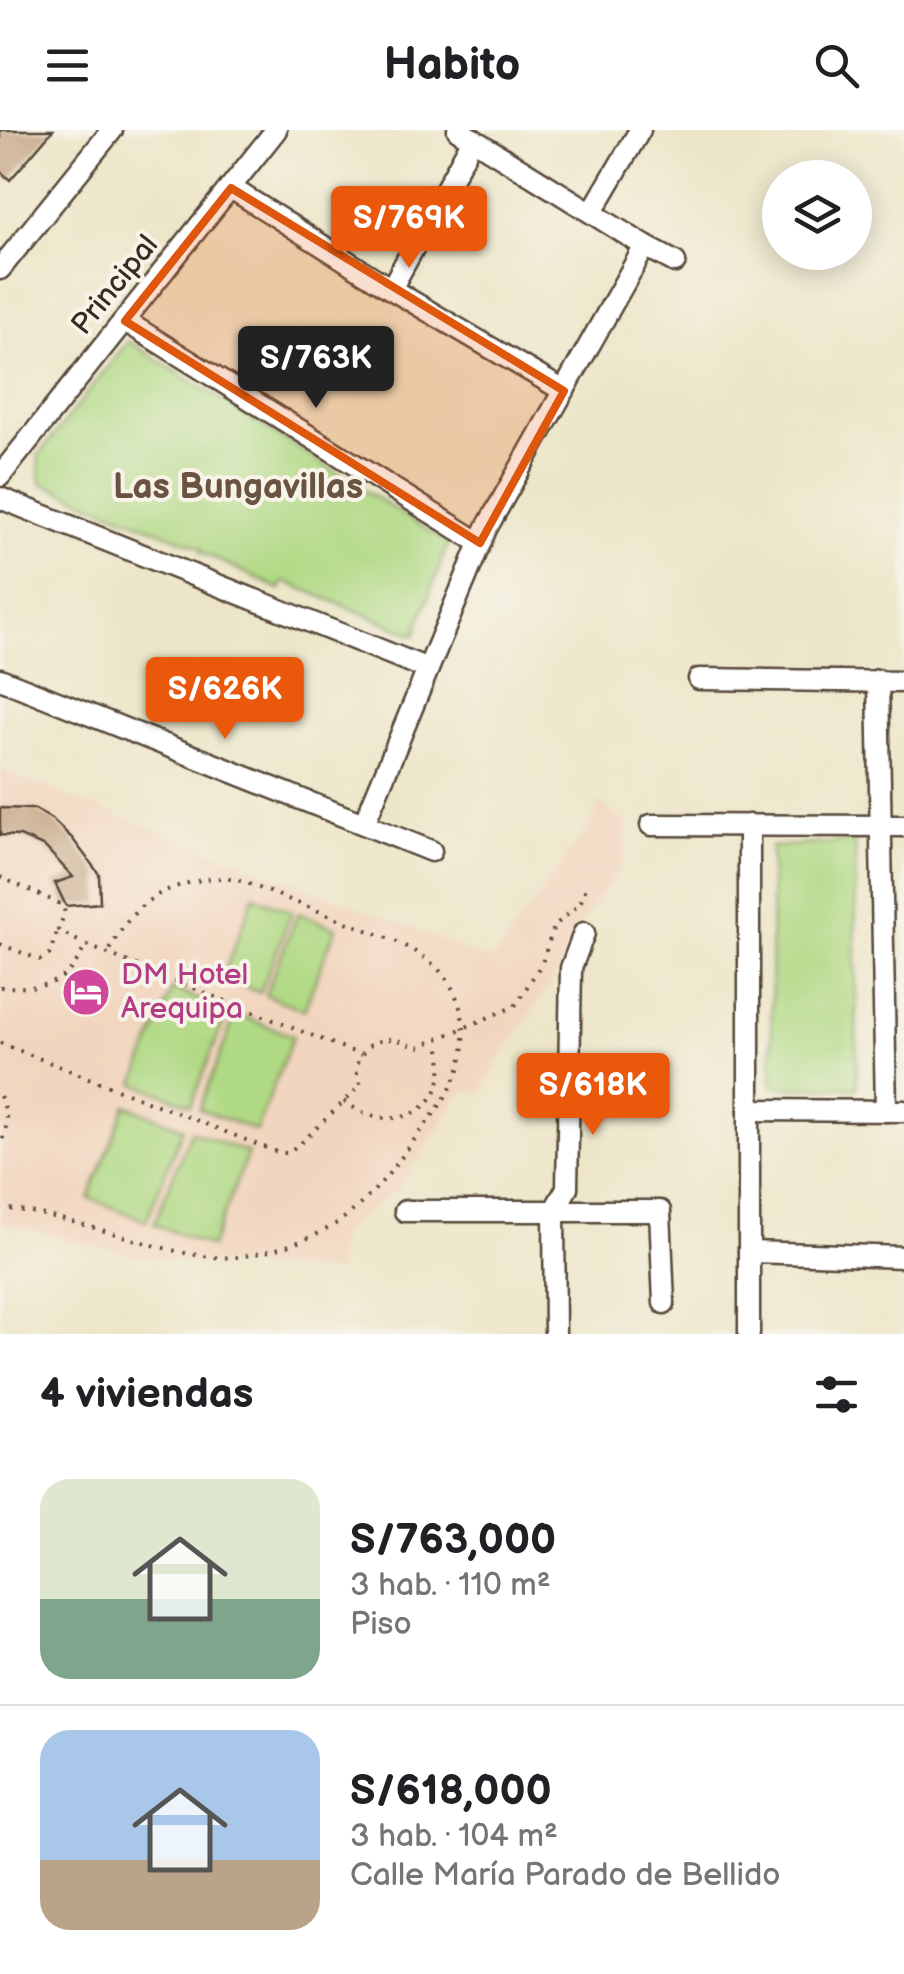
<!DOCTYPE html>
<html lang="es">
<head>
<meta charset="utf-8">
<style>
  body { margin:0; font-family:"Balsamiq Sans",sans-serif; background:#f2f2f2; color:#202124; height:100vh; display:flex; flex-direction:column; font-size:38px; white-space:nowrap }
  * { box-sizing:border-box; margin:0 }
  p { font-size:32px; color:#757577 }
  .icon { flex:none; width:55px; height:55px; fill:none; stroke:currentColor; stroke-width:2; stroke-linecap:round; stroke-linejoin:round }
  .map { position:relative; height:1204px; overflow:hidden }
  .panel { display:flex; flex-direction:column; background:#fff; flex:1 }
  .panel>* { flex:none }
  .controls { position:absolute; left:762px; top:30px; display:grid; gap:20px }
  .controls a { display:grid; place-items:center; width:110px; height:110px; border-radius:50%; background:#fff; box-shadow:0 5px 25px #0003; font-size:50px }
  .price { position:absolute; translate:-50% -85px; padding:0 22px; border-radius:10px; background:#ea580c; color:#fff; font-size:32px; line-height:65px; filter:drop-shadow(0 2px 5px #0008) }
  .price::after { content:''; position:absolute; left:50%; top:60px; width:30px; height:22px; margin-left:-15px; background:inherit; clip-path:polygon(0 0,100% 0,50% 100%) }
  .price.on { background:#222; color:#fff }
  ul { padding:0; list-style:none }
  li { display:flex; align-items:center; gap:30px; height:250px; padding:0 40px }
  li+li { border-top:2px solid #e0e0e0 }
  li span { display:grid; place-items:center; flex:none; width:280px; height:200px; border-radius:30px; color:#555 }
  li>.icon { margin-inline-start:auto }
  span .icon { width:120px; height:120px; fill:#fffc; stroke-width:1 }
  li b { font-size:42px }
  h2 { display:flex; justify-content:space-between; align-items:center; height:120px; padding:0 40px; font-size:42px }
  header { display:flex; justify-content:space-between; align-items:center; height:130px; padding:0 40px; background:#fff; font-size:45px; font-weight:700 }
  .map>svg:first-child { display:block }
</style>
</head>
<body>
<header><svg class="icon" aria-label="menu" viewBox="0 0 24 24"><path d="M4 6h16M4 12h16M4 18h16"/></svg>Habito<svg class="icon" aria-label="search" viewBox="0 0 24 24"><circle cx="10" cy="10" r="6"/><path d="M15 15l6 6"/></svg></header>
<div class="map">
<svg width="904" height="1204" viewBox="0 0 904 1204">
  <rect width="100%" height="100%" fill="#f7f3e8"/>
  <filter id="ink" filterUnits="userSpaceOnUse"><feTurbulence type="fractalNoise" baseFrequency=".01" numOctaves="2"/><feDisplacementMap in="SourceGraphic" scale="20" xChannelSelector="R" yChannelSelector="G"/><feConvolveMatrix kernelMatrix="1 2 1 2 8 2 1 2 1" color-interpolation-filters="sRGB"/></filter>
  <filter id="wash" filterUnits="userSpaceOnUse"><feTurbulence type="fractalNoise" baseFrequency=".0048" numOctaves="4" result="noise"/><feDisplacementMap in="SourceGraphic" scale="40" xChannelSelector="R" yChannelSelector="G"/><feGaussianBlur stdDeviation="2.25" result="paint"/><feColorMatrix in="noise" values="0 0 0 0 0 0 0 0 0 0 0 0 0 0 0 0 0 1.4 0 .05"/><feComposite in="paint" operator="in"/></filter>
  <g filter="url(#wash)">
    <rect width="100%" height="100%" fill="#ece5c7"/>
    <path fill="#f2d5be" d="M0,640L410,797L492,831L588,697L600,672L627,693L624,732L573,804L553,850L506,919L482,962H462L398,1059L340,1103L337,1143L139,1127L0,1093Z"/>
    <g fill="#b0d984" stroke="#768251" stroke-width="2.5">
      <path d="M128,211L448,413L415,505L284,451L280,459L201,422L202,418L41,353L38,326Z"/>
      <path d="M855,711L857,958L772,957L771,717Z"/>
      <path d="M254,766L292,782L260,863L222,848Z"/>
      <path d="M298,783L336,798L304,880L265,865Z"/>
      <path d="M172,859L228,881L191,975L135,953Z"/>
      <path d="M236,884L293,906L256,1001L199,979Z"/>
      <path d="M126,975L183,998L146,1091L89,1068Z"/>
      <path d="M191,1001L248,1023L211,1117L154,1094Z"/>
    </g>
    <g id="blocks">
      <g fill="#c2a07e">
        <path d="M0,0H53L10,50L0,41Z"/>
        <path d="M0,678L35,679L53,690L72,708L99,744L100,773L66,776L55,753L73,747L45,717L20,706L0,705Z"/>
      </g>
    </g>
  </g>
  <g filter="url(#ink)">
    <use href="#blocks" fill-opacity="0" stroke="#564637" stroke-width="2.5"/>
    <g fill="none" stroke-linecap="round" stroke-linejoin="round">
      <g stroke="#564637" stroke-width="25">
        <g id="minor">
          <path d="M458,0L645,116L675,132"/>
          <path d="M231,58L391,159L564,261"/>
          <path d="M592,82L640,0"/>
          <path d="M0,139L112,0"/>
          <path d="M391,159L473,9"/>
          <path d="M125,191L480,413"/>
          <path d="M0,346L276,0"/>
          <path d="M0,368L428,539"/>
          <path d="M0,549L431,721"/>
          <path d="M699,549L904,552"/>
          <path d="M878,550L886,981"/>
          <path d="M364,694L486,399L645,116"/>
          <path d="M651,695L904,696"/>
          <path d="M749,695V1204"/>
          <path d="M749,980L904,981"/>
          <path d="M405,1081H660L664,1173"/>
          <path d="M749,1122L904,1127"/>
          <path d="M555,1204L554,1081L567,1058L571,838L584,803"/>
        </g>
      </g>
      <g stroke="#564637" stroke-width="4" stroke-dasharray="2.5 8" stroke-linecap="butt">
        <path d="M0,747L63,775L65,783L58,800L84,814"/>
        <path d="M0,814L40,830L49,825L58,800"/>
        <path d="M0,857C44,858 65,858 86,815L361,925"/>
        <path d="M0,913L279,1023H287L301,1013L361,955C349,935 365,910 389,909C400,908 409,917 419,917L515,876L542,833L554,796L580,774L587,755"/>
        <path d="M0,966C8,983 9,997 0,1014"/>
        <path d="M344,971C396,1011 457,977 438,911"/>
        <path d="M0,1078C45,1082 90,1097 133,1109C166,1119 203,1130 237,1127C270,1123 309,1111 337,1093C369,1071 392,1041 414,1010C429,990 446,970 456,947C472,911 464,861 434,835C422,825 409,818 395,811L244,752C227,747 213,747 197,751C150,761 129,781 108,824"/>
      </g>
      <use href="#minor" stroke="#fff" stroke-width="20"/>
    </g>
  </g>
  <path fill="#df570d" fill-opacity="0.2" stroke="#df570d" stroke-width="8" stroke-linejoin="round" d="M231,58L564,261L480,413L125,191Z"/>
  <defs>
    <g id="hotel-disc" transform="scale(2.5)"><circle r="9.5" fill="#d1479c" stroke="#f7f3e8"/><path d="M-6-4.5h1.5V1H6V5H4.5V3h-9V5H-6ZM-4 0a1.8 1.8 0 1 1 3.6 0ZM.5 0V-2.5h3Q6-2.5 6 0Z" fill="#fff"/></g>
  </defs>
  <g fill-rule="evenodd">
    <use href="#hotel-disc" x="86" y="862"/>
  </g>
  <g text-anchor="middle" dominant-baseline="central" stroke-width="8" stroke-linejoin="round" paint-order="stroke">
    <g font-size="30" fill="#3b2a1e" stroke="#f7f3e8">
      <text transform="translate(115 155) rotate(-51)">Principal</text>
    </g>
    <g font-size="30" fill="#b23c85" stroke="#f7f3e8" text-anchor="start">
      <text x="121" y="845">DM Hotel<tspan x="121" dy="34">Arequipa</tspan></text>
    </g>
    <g font-size="35" font-weight="bold" fill="#6a5340" stroke="#f7f3e8">
      <text x="238" y="357">Las Bungavillas</text>
    </g>
  </g>
</svg>
<div class="controls">
<a><svg class="icon" aria-label="layers" viewBox="0 0 24 24"><path d="M12 4l9 5-9 5-9-5zM3 14l9 5 9-5"/></svg></a>
</div>
<b class="price" style="left:409px;top:141px">S/769K</b>
<b class="price on" style="left:316px;top:281px">S/763K</b>
<b class="price" style="left:225px;top:612px">S/626K</b>
<b class="price" style="left:593px;top:1008px">S/618K</b>
</div>
<section class="panel">
<h2>4 viviendas<svg class="icon" aria-label="filters" viewBox="0 0 24 24"><path d="M4 7h16M4 17h16"/><circle cx="9" cy="7" r="2"/><circle cx="15" cy="17" r="2"/></svg></h2>
<ul>
<li><span style="background:linear-gradient(#dfe7d0 60%,#7fa58c 0)"><svg class="icon" aria-label="home" viewBox="0 0 24 24"><path d="M3 11l9-7 9 7M6 9v11h12V9"/></svg></span><div><b>S/763,000</b><p>3 hab. · 110 m²</p><p>Piso</p></div></li>
<li><span style="background:linear-gradient(#a9c7e8 65%,#b9a48a 0)"><svg class="icon" aria-label="home" viewBox="0 0 24 24"><path d="M3 11l9-7 9 7M6 9v11h12V9"/></svg></span><div><b>S/618,000</b><p>3 hab. · 104 m²</p><p>Calle María Parado de Bellido</p></div></li>
</ul>
</section>
</body>
</html>
